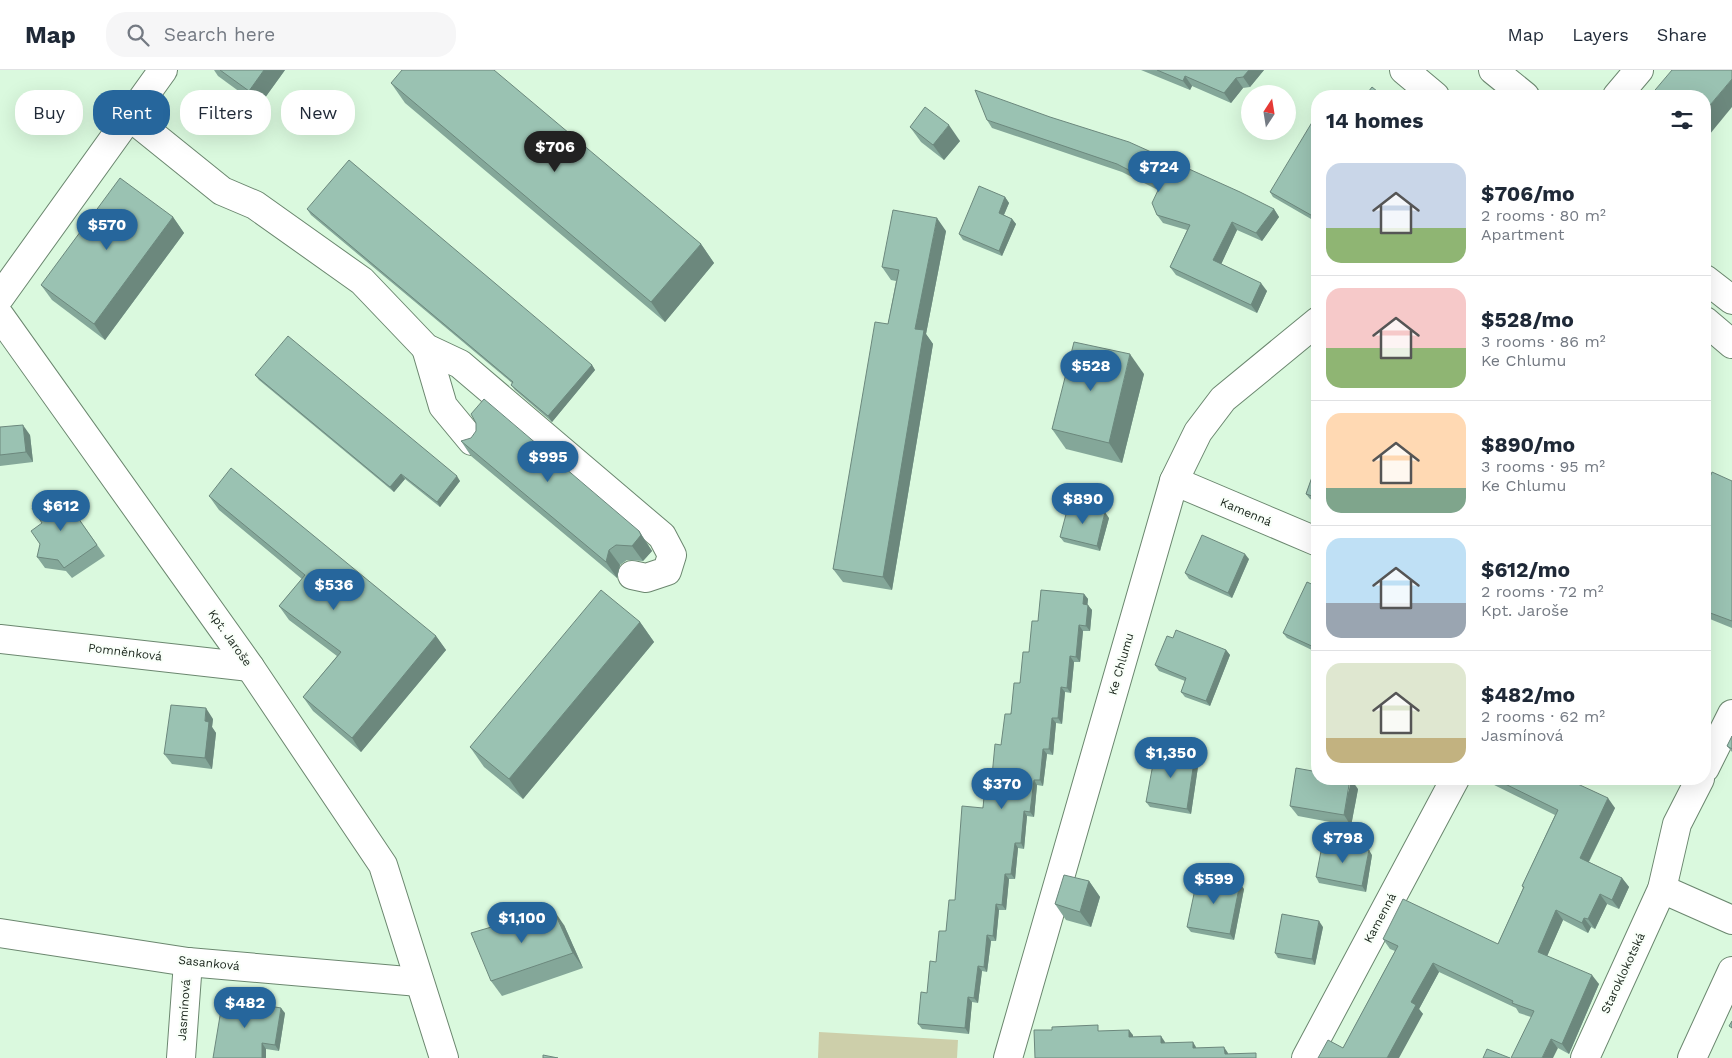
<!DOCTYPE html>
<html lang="en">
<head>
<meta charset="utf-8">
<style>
  body { margin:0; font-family:"Work Sans",sans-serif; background:#f6f6f7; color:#1f2937; height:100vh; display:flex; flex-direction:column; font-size:19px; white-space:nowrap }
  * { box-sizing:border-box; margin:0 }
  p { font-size:16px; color:#747a83 }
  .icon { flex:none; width:28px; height:28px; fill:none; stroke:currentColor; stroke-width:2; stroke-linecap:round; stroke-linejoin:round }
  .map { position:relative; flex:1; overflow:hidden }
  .panel { position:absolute; left:1311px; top:20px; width:400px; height:695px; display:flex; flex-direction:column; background:#fff; border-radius:20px; box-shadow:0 5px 20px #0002 }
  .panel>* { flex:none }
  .guide { position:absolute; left:15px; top:20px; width:475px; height:45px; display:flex; gap:10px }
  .needle { width:32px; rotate:12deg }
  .controls { position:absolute; left:1241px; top:15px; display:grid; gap:10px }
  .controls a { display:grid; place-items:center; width:55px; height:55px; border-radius:50%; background:#fff; box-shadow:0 5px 20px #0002; font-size:25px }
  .price { position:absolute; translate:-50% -42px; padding:0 11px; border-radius:18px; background:#26669c; color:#fff; font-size:16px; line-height:32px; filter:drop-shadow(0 1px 2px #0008) }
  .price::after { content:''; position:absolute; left:50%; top:30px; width:15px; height:11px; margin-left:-8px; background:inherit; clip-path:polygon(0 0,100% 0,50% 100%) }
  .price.current { background:#222; color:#fff }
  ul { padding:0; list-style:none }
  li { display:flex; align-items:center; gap:15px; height:125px; padding:0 15px }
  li+li { border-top:1px solid #e0e1e3 }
  li span { display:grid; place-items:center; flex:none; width:140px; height:100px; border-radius:15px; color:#555 }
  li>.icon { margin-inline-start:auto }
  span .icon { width:60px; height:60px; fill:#fffc; stroke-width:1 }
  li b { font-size:21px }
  h2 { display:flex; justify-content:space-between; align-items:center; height:60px; padding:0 15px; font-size:21px }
  .tag { padding:0 18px; border-radius:20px; background:#fff; box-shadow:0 5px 20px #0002; font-size:18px; line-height:45px }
  .tag.current { background:#26669c; color:#fff }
  header { display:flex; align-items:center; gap:30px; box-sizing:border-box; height:70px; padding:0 25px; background:#fff; border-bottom:1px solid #e0e1e3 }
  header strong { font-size:24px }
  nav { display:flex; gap:28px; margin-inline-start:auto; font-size:18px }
  .search { width:350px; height:45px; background:#f6f6f7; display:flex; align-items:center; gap:12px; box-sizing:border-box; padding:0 18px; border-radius:20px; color:#747a83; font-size:19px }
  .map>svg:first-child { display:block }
</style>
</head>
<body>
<header>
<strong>Map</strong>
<div class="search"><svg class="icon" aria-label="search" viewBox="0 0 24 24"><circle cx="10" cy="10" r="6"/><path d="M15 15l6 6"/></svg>Search here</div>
<nav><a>Map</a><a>Layers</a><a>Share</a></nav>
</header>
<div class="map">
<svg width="1732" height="988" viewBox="0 0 1732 988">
  <rect width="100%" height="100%" fill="#daf9de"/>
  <path fill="#cdcfaa" d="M819,962L958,970L957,988H818Z"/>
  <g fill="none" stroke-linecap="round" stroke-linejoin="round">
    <g stroke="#6b876f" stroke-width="30">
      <g id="minor">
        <path d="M1404,0L1435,26"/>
        <path d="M1493,0L1525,26"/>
        <path d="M1617,26L1639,0"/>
        <path d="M129,46L222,121L255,135L362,211L426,278L460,294L662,466L672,485L667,501L646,508L632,505"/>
        <path d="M1705,209L1732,230"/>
        <path d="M0,227L163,0"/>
        <path d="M0,246L250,597L383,795L444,988"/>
        <path d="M1705,251L1732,274"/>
        <path d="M426,278L443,336L472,371"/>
        <path d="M1174,411L1318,472"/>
        <path d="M0,569L250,597"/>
        <path d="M1705,698L1732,644"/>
        <path d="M1662,819L1732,850"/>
        <path d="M0,863L188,892L419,912"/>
        <path d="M181,988L188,892"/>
        <path d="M1008,988L1174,411L1198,362L1223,329L1318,251"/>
        <path d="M1306,988L1455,709"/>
        <path d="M1585,988L1662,819L1677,754L1700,709"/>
        <path d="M1692,988L1732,901"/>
      </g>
    </g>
    <use href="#minor" stroke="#fff" stroke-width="28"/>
  </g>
  <g fill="#84a799">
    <path d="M214,0H285L259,36L218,6Z"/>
    <path d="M1141,0H1264L1250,17L1243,18L1231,33L1192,16L1190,20Z"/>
    <path d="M391,13L701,174L714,193L665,252L405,33Z"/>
    <path d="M987,50L1274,139L1279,147L1262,171L1237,160L1221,194L1267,221L1257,243L1176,205L1170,197L1187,160L1163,153L1157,145L1158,120L1122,102L992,58Z"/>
    <path d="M1318,52V153L1273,127L1270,122Z"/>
    <path d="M910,57L960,71L944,90L921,72Z"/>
    <path d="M1005,127L1009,133L1004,145L1012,149L1016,154L1002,186L963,170L959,164Z"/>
    <path d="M307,139L592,295L595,300L552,352L515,320L511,315L512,313L311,145Z"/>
    <path d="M173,147L184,163L105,270L52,230L41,215Z"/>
    <path d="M946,161L926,264L933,274L892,520L843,512L833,499L888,254L896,211L891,210L882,197Z"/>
    <path d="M1144,304L1122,393L1066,379L1052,359Z"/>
    <path d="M255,305L460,411L440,437L405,409L394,422L259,310Z"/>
    <path d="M0,357L30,365L33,392L0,396Z"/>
    <path d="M461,371L639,461L652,481L643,491L627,490L620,495L617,508L471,386Z"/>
    <path d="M1318,390V432L1310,429L1306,424Z"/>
    <path d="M1732,411V558L1705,547V420Z"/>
    <path d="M209,426L436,566L446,580L361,682L313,641L303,627L337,586L289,550L279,536L302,509L219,440Z"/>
    <path d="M69,435L105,486L72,508L66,501L45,498L37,487L66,437Z"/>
    <path d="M1109,448L1100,481L1064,472L1060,467Z"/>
    <path d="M1249,489L1232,528L1189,509L1185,503Z"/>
    <path d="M1318,517V583L1287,568L1283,563Z"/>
    <path d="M1084,524L1088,529L1087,535L1092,540L1090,561H1083L1080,592H1074L1071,623L1065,622L1062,654L1056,653L1053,685L1047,684L1043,716L1037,715L1034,747L1027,746L1024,779L1018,778L1015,809H1009L1006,840H999L996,871H991L987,902L982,901L978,933L972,932L969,964L922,959L918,954L1038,551Z"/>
    <path d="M640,552L654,572L523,729L484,697L470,677Z"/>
    <path d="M1173,568L1226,580L1230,585L1210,636L1185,627L1181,622L1185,611L1159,601L1155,595Z"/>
    <path d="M213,649L212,657L216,663L212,699L172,694L164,684Z"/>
    <path d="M1732,666V682L1727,676Z"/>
    <path d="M1195,685L1199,690L1191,744L1150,737L1146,732Z"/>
    <path d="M1482,709H1567L1615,738L1589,792L1622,808L1629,817L1619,839L1607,834L1595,859L1591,857L1588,863L1563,850L1547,886L1599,914L1569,984L1558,978L1531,947L1519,943L1516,938L1439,902L1419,939L1423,944L1343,978L1395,881L1390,879L1383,869L1498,874L1523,818L1522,816L1555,745Z"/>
    <path d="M1358,719L1351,756L1298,746L1290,736Z"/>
    <path d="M1372,785L1366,822L1319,813L1316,807Z"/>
    <path d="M1089,811L1100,827L1091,857L1066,850L1055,834Z"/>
    <path d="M1244,819L1234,870L1191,862L1187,857Z"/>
    <path d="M564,855L583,898L502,926L491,911Z"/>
    <path d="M1323,857L1315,895L1278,888L1275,883Z"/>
    <path d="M285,943L279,981L266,979L213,988Z"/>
  </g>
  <g fill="#6c887d">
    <path d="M264,0H285L259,36L249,21Z"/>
    <path d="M1249,0H1264L1250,17L1243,7Z"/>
    <path d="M1185,6L1192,16L1190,20L1183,11Z"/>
    <path d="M1236,8L1243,18L1231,33L1224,23Z"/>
    <path d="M1732,9V37L1705,70V41Z"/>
    <path d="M949,55L960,71L944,90L933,75Z"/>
    <path d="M1005,127L1009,133L1002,149L999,143Z"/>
    <path d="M1274,139L1279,147L1262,171L1256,163Z"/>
    <path d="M173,147L184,163L105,270L94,254Z"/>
    <path d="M937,148L946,161L926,264L933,274L892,520L883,507L915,259Z"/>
    <path d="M1012,149L1016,154L1002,186L999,181Z"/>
    <path d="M1232,152L1237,160L1219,199L1213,190Z"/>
    <path d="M701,174L714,193L665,252L651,232Z"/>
    <path d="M1261,213L1267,221L1257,243L1251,235Z"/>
    <path d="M1130,284L1144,304L1122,393L1109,373Z"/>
    <path d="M592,295L595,300L552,352L548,346Z"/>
    <path d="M23,355L30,365L33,392L26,382Z"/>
    <path d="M401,404L405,409L394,422L390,417Z"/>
    <path d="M457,406L460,411L440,437L437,432Z"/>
    <path d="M1105,442L1109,448L1100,481L1097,476Z"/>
    <path d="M639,461L652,481L643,491L632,476Z"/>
    <path d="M609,480L620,495L617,508L606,492Z"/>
    <path d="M1245,484L1249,489L1232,528L1228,523Z"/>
    <path d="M1084,524L1088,529L1087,539L1083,534Z"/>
    <path d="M1088,535L1092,540L1090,561L1086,556Z"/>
    <path d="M640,552L654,572L523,729L509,709Z"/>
    <path d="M1079,555L1083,561L1080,592L1076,587Z"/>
    <path d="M436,566L446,580L361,682L352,668Z"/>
    <path d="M1226,580L1230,585L1210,636L1206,631Z"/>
    <path d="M1070,586L1074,592L1071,623L1067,618Z"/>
    <path d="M1061,617L1065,622L1062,654L1058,648Z"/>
    <path d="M206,638L213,649L212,657L216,663L212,699L205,688V651Z"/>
    <path d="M1052,648L1056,653L1053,685L1049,679Z"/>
    <path d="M1043,679L1047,684L1043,716L1040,710Z"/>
    <path d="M1195,685L1199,690L1191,744L1187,739Z"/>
    <path d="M1351,709L1358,719L1351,756L1344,745Z"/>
    <path d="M1034,710L1037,715L1034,747L1030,742Z"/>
    <path d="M1608,728L1615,738L1586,797L1580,788Z"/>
    <path d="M1024,741L1027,746L1024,779L1021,773Z"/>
    <path d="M1015,773L1018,778L1015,809L1011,804Z"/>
    <path d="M1369,780L1372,785L1366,822L1362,816Z"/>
    <path d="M1005,804L1009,809L1006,840L1002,835Z"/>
    <path d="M1622,808L1629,817L1619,839L1612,830Z"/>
    <path d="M1089,811L1100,827L1091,857L1080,842Z"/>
    <path d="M1240,813L1244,819L1234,870L1230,864Z"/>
    <path d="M1600,824L1607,834L1595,859L1588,849Z"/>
    <path d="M996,834L999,840L996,871L993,866Z"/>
    <path d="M553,839L564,855L583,898L573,883Z"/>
    <path d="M1556,840L1563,850L1545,891L1538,882Z"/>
    <path d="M1584,848L1591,857L1588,863L1582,853Z"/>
    <path d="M1319,851L1323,857L1315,895L1312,889Z"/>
    <path d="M987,865L991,871L987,902L984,897Z"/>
    <path d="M1433,893L1439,902L1419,939L1423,944L1399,988H1387L1411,932Z"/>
    <path d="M978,896L982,901L978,933L974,928Z"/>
    <path d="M1592,905L1599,914L1569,984L1562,974Z"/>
    <path d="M968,927L972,932L969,964L965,958Z"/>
    <path d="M281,938L285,943L279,981L275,975Z"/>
    <path d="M1129,960L1133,965V972L1129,967Z"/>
    <path d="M1161,966L1165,972V978L1161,973Z"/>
    <path d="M1551,969L1558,978L1553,988H1542Z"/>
    <path d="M1193,972L1196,977L1197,983L1193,978Z"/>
    <path d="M262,973L266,979V988H262Z"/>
    <path d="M1224,977L1228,983V988L1225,984Z"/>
  </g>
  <g fill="#9ac2b2" stroke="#6c887d">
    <path d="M220,0H264L249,21Z"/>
    <path d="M402,0H494L701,174L651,232L391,13Z"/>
    <path d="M1157,0H1249L1243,7L1236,8L1224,23L1185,6L1183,11Z"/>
    <path d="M1672,0H1732V9L1705,41V26H1650Z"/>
    <path d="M1372,17L1383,26H1365Z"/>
    <path d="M975,20L1050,47L1129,72L1240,122L1274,139L1256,163L1232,152L1213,190L1261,213L1251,235L1170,197L1190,155L1157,145L1152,133L1160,116L1117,94L987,50Z"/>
    <path d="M925,37L949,55L933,75L910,57Z"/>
    <path d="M1314,49L1318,52V149L1270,122Z"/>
    <path d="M349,90L592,295L548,346L511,315L513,312L307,139Z"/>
    <path d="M120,108L173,147L94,254L41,215Z"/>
    <path d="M979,116L1005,127L999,143L1012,149L999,181L959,164Z"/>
    <path d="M893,140L937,148L915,259L924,260L883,507L833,499L875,252L888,254L899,200L882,197Z"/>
    <path d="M288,266L457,406L437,432L401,404L390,417L255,305Z"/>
    <path d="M1074,272L1130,284L1109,373L1052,359Z"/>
    <path d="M484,329L639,461L641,465L632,476L616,475L609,480L606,492L461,371L471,368L476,361V353L471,344Z"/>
    <path d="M23,355L26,382L0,385V357Z"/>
    <path d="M1318,390V428L1306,424Z"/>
    <path d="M231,398L436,566L352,668L303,627L341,582L279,536L305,505L209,426Z"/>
    <path d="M1712,402L1732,411V551L1705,541V420Z"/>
    <path d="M55,421L66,437L69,435L97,475L64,498L58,490L37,487L40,474L31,461L42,453L32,438Z"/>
    <path d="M1069,433L1105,442L1097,476L1060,467Z"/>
    <path d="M1202,465L1245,484L1228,523L1185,503Z"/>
    <path d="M1307,512L1318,517V576L1316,578L1283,563Z"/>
    <path d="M601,520L640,552L509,709L470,677Z"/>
    <path d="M1041,520L1084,524L1083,534L1088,535L1086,556L1079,555L1076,587L1070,586L1067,618L1061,617L1058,648H1052L1049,679H1043L1040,710H1034L1030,742L1024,741L1021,773H1015L1011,804H1005L1002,835L996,834L993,866L987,865L984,897L978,896L974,928L968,927L965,958L918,954L921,922L927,923L930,891L936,892L939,861H946L949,830H955L962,736L983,738L986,705L992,706L995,674L1001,675L1005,644H1011L1014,613H1020L1023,582H1029L1032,551H1038Z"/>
    <path d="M1176,560L1226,580L1206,631L1181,622L1186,608L1155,595L1167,566L1173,568Z"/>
    <path d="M171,635L206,638L205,651L209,652L205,688L164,684Z"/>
    <path d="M1732,666V679L1727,676Z"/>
    <path d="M1156,678L1195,685L1187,739L1146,732Z"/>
    <path d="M1296,698L1318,702V709H1350L1344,745L1290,736Z"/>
    <path d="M1495,709H1567L1608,728L1580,788L1622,808L1612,830L1600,824L1588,849L1584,848L1582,853L1556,840L1538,882L1592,905L1562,974L1551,969L1542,988H1511L1534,941L1512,933L1513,931L1433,893L1411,932L1416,935L1387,988H1318L1328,970L1343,978L1398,876L1383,869L1403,829L1498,874L1524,817L1522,816L1558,740Z"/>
    <path d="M1323,771L1369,780L1362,816L1316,807Z"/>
    <path d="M1064,805L1089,811L1080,842L1055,834Z"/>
    <path d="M1198,805L1240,813L1230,864L1187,857Z"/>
    <path d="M553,839L573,883L491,911L471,863Z"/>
    <path d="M1282,844L1319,851L1312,889L1275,883Z"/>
    <path d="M223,928L281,938L275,975L262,973V988H213Z"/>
    <path d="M1732,951V958L1729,956Z"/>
    <path d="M1098,955V961L1129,960V967L1161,966V973L1193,972V978L1224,977L1225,984L1256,983V988H1035L1034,960H1052V957Z"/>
    <path d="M1487,979L1510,988H1483Z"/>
    <path d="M543,985L558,988H543Z"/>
  </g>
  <g text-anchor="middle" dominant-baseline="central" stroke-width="4.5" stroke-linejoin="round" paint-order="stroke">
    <g font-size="12" fill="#18241a" stroke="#f9fff9">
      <text transform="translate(1246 442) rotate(23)">Kamenná</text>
      <text transform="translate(230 568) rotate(55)">Kpt. Jaroše</text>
      <text transform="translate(125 582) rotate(7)">Pomněnková</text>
      <text transform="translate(1121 594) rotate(-74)">Ke Chlumu</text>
      <text transform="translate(1380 848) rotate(-62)">Kamenná</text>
      <text transform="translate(209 893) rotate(6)">Sasanková</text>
      <text transform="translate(1623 903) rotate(-65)">Staroklokotská</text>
      <text transform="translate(184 940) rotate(-86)">Jasmínová</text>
    </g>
  </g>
</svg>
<div class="controls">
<a><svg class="needle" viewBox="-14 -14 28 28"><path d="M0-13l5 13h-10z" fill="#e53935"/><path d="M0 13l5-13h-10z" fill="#747a83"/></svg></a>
</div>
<b class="price current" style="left:555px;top:103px">$706</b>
<b class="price" style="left:1159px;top:123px">$724</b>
<b class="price" style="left:107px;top:181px">$570</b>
<b class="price" style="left:1091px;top:322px">$528</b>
<b class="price" style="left:548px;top:413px">$995</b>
<b class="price" style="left:1083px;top:455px">$890</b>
<b class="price" style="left:61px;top:462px">$612</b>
<b class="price" style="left:334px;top:541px">$536</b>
<b class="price" style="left:1171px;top:709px">$1,350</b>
<b class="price" style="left:1002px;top:740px">$370</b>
<b class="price" style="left:1343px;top:794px">$798</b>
<b class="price" style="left:1214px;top:835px">$599</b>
<b class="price" style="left:522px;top:874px">$1,100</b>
<b class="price" style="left:245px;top:959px">$482</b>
<div class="guide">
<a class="tag">Buy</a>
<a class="tag current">Rent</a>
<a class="tag">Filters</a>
<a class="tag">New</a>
</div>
<section class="panel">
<h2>14 homes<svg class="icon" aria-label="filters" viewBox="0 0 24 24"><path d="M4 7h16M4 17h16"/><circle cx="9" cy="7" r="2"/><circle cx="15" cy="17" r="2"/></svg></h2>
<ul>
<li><span style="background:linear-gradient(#c9d6e8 65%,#8fb573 0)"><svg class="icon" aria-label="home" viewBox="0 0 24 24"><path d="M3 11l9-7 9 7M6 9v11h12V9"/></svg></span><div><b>$706/mo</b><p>2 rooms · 80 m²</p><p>Apartment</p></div></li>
<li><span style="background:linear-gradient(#f6c9c9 60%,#8fb573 0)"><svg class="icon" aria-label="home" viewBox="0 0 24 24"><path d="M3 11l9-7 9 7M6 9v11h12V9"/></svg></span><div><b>$528/mo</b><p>3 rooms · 86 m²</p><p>Ke Chlumu</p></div></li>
<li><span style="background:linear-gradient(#ffd9b3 75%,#7fa58c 0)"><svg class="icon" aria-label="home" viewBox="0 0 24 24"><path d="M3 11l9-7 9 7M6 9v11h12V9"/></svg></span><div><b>$890/mo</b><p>3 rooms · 95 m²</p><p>Ke Chlumu</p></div></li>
<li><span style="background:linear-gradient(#bfe0f5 65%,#9aa5b1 0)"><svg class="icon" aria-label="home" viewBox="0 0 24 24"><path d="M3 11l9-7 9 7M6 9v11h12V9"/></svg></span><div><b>$612/mo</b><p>2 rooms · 72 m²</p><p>Kpt. Jaroše</p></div></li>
<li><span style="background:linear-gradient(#dfe7d0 75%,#c2b280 0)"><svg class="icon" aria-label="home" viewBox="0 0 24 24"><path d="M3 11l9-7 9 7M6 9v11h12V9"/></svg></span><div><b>$482/mo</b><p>2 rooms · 62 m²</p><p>Jasmínová</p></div></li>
</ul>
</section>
</div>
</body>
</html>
